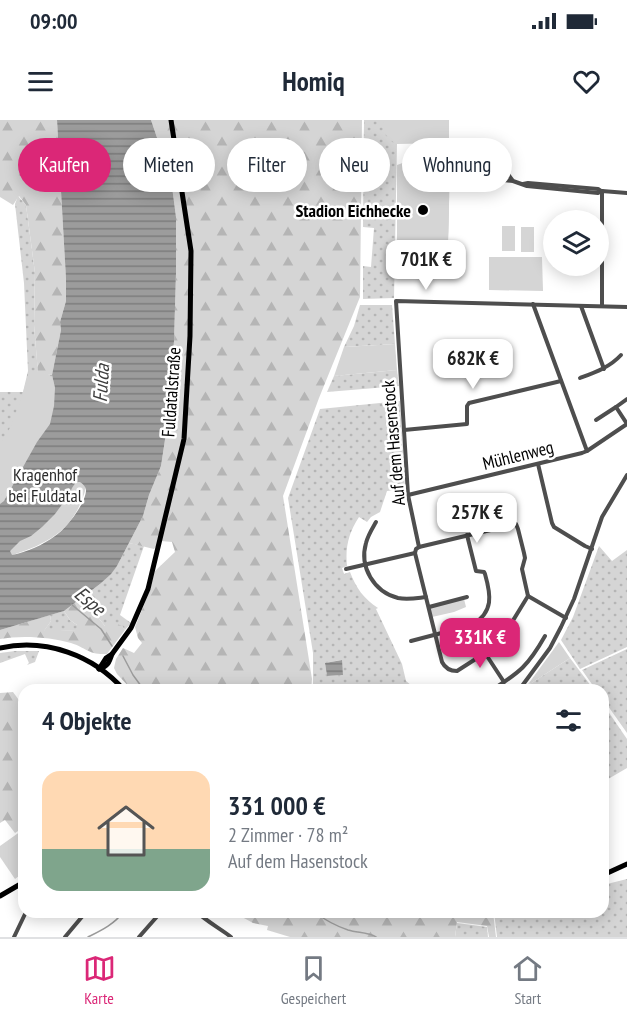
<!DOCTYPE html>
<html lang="de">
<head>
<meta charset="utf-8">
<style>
  body { margin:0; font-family:"PT Sans Narrow",sans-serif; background:#f2f2f3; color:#1f2937; height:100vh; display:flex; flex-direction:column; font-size:22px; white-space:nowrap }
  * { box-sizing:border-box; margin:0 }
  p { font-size:20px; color:#747a83 }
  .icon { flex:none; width:33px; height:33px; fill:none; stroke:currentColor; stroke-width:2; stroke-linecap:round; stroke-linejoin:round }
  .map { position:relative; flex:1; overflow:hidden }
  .panel { position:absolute; left:18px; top:564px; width:591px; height:234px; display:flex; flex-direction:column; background:#fff; border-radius:18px; box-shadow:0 3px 15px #0003 }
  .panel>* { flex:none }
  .hud { position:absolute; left:18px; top:18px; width:591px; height:54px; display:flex; gap:12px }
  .tools { position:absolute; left:543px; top:90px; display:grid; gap:12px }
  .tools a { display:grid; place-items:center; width:66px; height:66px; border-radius:50%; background:#fff; box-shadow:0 3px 15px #0003; font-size:30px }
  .price { position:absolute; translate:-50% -51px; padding:0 14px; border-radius:12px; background:#fff; color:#222; font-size:20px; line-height:39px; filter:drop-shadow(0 2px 3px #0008) }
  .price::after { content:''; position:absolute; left:50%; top:36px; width:18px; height:14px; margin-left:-9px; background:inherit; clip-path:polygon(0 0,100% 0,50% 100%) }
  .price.active { background:#db2777; color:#fff }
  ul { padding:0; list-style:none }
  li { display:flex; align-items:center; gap:18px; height:150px; padding:0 24px }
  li+li { border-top:2px solid #e0e1e3 }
  li span { display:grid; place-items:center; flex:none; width:168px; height:120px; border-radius:18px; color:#555 }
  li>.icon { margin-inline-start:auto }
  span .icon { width:72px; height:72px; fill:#fffc; stroke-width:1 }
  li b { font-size:26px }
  h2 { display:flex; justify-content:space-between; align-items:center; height:72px; padding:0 24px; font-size:26px }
  .tag { padding:0 21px; border-radius:27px; background:#fff; box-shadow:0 3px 15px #0003; font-size:21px; line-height:54px }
  .tag.active { background:#db2777; color:#fff }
  .status { display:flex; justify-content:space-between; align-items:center; height:42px; padding:0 30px; background:#fff; direction:ltr }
  .status svg { height:16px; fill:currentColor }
  header { display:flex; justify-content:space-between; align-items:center; height:78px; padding:0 24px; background:#fff; font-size:27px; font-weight:600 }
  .tab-bar { display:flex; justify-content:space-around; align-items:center; height:84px; border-top:2px solid #e0e1e3; background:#fff; font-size:16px; color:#747a83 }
  .tab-bar a { display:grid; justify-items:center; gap:3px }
  .tab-bar .active { color:#db2777 }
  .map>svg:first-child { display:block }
</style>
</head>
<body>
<div class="status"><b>09:00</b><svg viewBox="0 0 49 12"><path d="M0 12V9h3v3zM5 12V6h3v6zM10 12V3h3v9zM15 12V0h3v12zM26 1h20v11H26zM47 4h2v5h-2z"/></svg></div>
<header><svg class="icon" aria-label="menu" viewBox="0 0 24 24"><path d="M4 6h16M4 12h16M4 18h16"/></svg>Homiq<svg class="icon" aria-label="heart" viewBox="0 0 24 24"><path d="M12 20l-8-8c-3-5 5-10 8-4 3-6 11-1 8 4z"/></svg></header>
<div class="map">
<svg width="627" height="817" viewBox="0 0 627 817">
  <defs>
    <pattern id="grass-dots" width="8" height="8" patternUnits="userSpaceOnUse" patternTransform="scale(1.5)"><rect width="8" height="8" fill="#d5d5d5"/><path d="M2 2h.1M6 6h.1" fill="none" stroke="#b5b5b5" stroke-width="1.8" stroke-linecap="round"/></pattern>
    <pattern id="forest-firs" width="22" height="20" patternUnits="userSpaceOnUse" patternTransform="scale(1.5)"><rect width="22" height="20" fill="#d5d5d5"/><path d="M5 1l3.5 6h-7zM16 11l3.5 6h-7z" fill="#b5b5b5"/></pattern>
    <pattern id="water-rules" width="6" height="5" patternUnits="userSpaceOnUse" patternTransform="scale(1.5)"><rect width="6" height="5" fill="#9c9c9c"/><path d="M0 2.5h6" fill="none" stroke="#7d7d7d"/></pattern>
  </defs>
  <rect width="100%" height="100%" fill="#fff"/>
  <g fill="url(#grass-dots)" fill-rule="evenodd">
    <path d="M364,0H402L399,24H397L394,178L363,179V146L371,147L374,108L363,107Z"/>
    <path d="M18,76L26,85L35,153L34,205L38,252L52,255L55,268L54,286L0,384V272H23L28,251L24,163L15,84Z"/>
    <path d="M360,185H392L395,224L344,227L354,206Z"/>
    <path d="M397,250L399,266L327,272L334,256Z"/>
    <path d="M400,281L405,369L387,371L380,392L371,397L367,402L359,397C349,412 345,427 347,446L342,448L344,454L350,452C356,468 364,479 378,488L376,489L402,544L406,561L417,570H313V533L288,378L320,289ZM341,540L343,555L327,556L325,543Z"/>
    <path d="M129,423L144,426L120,495L131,503L125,510L122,506H105L96,495L80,479L100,464L117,446Z"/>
    <path d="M599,426L612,441L627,430V527L580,549L561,520L573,497Z"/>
    <path d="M64,491L70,500L77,505V510L43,512L51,501L50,495Z"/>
    <path d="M627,529V613L603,579V570H596L582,550Z"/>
    <path d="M15,531H39L35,542L27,545L29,543L25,534L0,543V533Z"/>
    <path d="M570,538L594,570H523L529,563L530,564L533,562Z"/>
    <path d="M603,584L627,619V648L603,662Z"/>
    <path d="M627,759V817H497L494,792H603V765Z"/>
    <path d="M457,803L487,807L488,817H455Z"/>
  </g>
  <g fill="url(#forest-firs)">
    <path d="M0,0H57L66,159V181L60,202L61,210L52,255L38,253L34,205L35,153L26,85L19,76L13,85L0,77Z"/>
    <path d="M151,0H362L360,177L319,278L283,376L312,559L311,570H132L117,554L114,548L116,539L123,528L134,533L142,523L138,518L135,507L150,470L155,451L175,432L172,422L161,421L154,429L129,423L143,396L149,375L161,346L168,300L174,221L176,153V97L171,59Z"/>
    <path d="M80,479L96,495L105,506L115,503L122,506L125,510L107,534C88,535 87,528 71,523C51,517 21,515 0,519V510L50,495L51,501L44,511L77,510V505L70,500L64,491Z"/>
    <path d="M13,572L24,587V707L15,713L5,700L0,703V573Z"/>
    <path d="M233,792H493L496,817H489L487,806L457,802L455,817H290L267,810L268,806L253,803Z"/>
  </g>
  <g fill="#d5d5d5">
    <path d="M383,0H449V23L397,24C386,19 383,12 383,0Z"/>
    <path d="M419,37C451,37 450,59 449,84C449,96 449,109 448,122C436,145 419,139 397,131V45Z"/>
    <rect x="502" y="106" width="13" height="25"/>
    <rect x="521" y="107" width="13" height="25"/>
    <path d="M489,137H542L543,171L489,170Z"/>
    <path d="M395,224L397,250L334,256L344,227Z"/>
    <path d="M29,251L50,255L59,285L86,368C73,415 42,426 0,439V377L5,369L0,367V325L11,306L22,276Z"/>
    <path d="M464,479L466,487L454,492L432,497L430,488Z"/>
    <path d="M559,522L570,538L530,564L529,563Z"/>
    <path d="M24,709V752L15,759L0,737V726Z"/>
  </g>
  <g fill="url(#water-rules)" fill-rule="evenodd">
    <path d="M57,0H151L171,59L176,97V153L174,221L168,300L161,346L149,375L143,396L117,446L111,454L100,464L64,491L0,510V384L4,381L37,322L50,304L54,286L55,268L52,255L61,210L60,202L66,181V159ZM76,362H80C83,364 85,366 86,369C87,382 66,409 55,416C43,425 27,432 12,435L10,431L20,421L31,416L42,407L55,394L69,375L72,368Z"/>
    <path d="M342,540L343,555L327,556L325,543Z"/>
  </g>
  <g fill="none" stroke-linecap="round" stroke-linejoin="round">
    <g stroke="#9c9c9c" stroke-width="1.5">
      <path d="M71,484L101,509L112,526"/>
      <path d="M123,536L133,555L144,570"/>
      <path d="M314,792C325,800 336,806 348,810C358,813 368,812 376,817"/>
      <path d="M88,817C100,811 115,804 123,792"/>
    </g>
    <g stroke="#4e4e4e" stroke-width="4">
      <path d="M513,61L504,49L495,47L490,49L489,55L493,59L513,61L527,66L598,73L602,71L627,73"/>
      <path d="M523,64L528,63L598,69L601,71"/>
      <path d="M533,184L587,331"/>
      <path d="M581,186L604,249"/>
      <path d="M602,186V71"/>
      <path d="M580,258C596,252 610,247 621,235"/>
      <path d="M596,300L616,287"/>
      <path d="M627,304L616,287L627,279"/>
      <path d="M404,310L467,304V286L469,283L561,261"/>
      <path d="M538,344L552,403L554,407L585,426L592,429"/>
      <path d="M408,375L582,333L587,331L627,304"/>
      <path d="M376,402C372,409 368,415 366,423C359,447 374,472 398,478C408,480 417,478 426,477"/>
      <path d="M419,427L516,404L518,409L524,433L525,438L522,449L528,476"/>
      <path d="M346,449L415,433"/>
      <path d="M528,476L501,520L485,533L457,551C449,551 445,548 442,542L415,433L416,429L419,427L408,375L396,181L627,187"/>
      <path d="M528,476L566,498"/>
      <path d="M429,487L467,477"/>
      <path d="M411,521L472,505C494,492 491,475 485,454L484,452L476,451L467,415"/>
      <path d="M485,533L504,562"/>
      <path d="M492,570C520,552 528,546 545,516"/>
      <path d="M519,570L550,528L561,507L574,479L602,397L627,355"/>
      <path d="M197,792C206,801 221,809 231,817"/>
      <path d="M14,817L26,792"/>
      <path d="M65,817L86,792"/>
      <path d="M139,817L161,792"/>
    </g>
    <g stroke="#000" stroke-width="5">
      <path d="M0,528C46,518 93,535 124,570"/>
      <path d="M99,549L106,538L112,534L131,508L148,469L184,319L190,216L191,131L171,0"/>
      <path d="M99,549C108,546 109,543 112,534"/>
      <path d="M603,755L627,744"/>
      <path d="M0,776L24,762"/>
    </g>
  </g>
  <circle fill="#000" stroke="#fff" stroke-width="2" cx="423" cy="90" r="6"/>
  <g text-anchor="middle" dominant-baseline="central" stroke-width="5" stroke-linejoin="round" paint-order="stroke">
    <g font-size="18" font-weight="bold" fill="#000" stroke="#fff" text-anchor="end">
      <text x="411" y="90">Stadion Eichhecke</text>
    </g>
    <g font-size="18" fill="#000" stroke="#fff">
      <text transform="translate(171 272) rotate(-86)">Fuldatalstraße</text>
      <text transform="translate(393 323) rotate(-95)">Auf dem Hasenstock</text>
      <text transform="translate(518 335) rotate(-14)">Mühlenweg</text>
    </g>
    <g font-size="18" fill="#2c2c2c" stroke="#fff">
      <text x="45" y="354">Kragenhof<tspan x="45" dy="21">bei Fuldatal</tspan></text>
    </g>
    <g font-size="20" font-style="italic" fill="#3d3d3d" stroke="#fff">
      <text transform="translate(101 263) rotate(-86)">Fulda</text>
      <text transform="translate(90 481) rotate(40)">Espe</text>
    </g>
  </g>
</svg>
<div class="tools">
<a><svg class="icon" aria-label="layers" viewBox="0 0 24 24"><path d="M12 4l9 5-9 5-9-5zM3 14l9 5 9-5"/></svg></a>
</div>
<b class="price" style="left:426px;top:171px">701K €</b>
<b class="price" style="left:473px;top:270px">682K €</b>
<b class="price" style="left:477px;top:424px">257K €</b>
<b class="price active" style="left:480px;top:549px">331K €</b>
<div class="hud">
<a class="tag active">Kaufen</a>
<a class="tag">Mieten</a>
<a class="tag">Filter</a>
<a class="tag">Neu</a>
<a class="tag">Wohnung</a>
</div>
<section class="panel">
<h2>4 Objekte<svg class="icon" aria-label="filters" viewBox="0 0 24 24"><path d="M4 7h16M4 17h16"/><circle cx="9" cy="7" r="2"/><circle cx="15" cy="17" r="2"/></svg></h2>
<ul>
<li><span style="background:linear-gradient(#ffd9b3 65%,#7fa58c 0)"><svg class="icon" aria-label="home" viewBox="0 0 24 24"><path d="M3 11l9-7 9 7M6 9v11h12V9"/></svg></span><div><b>331 000 €</b><p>2 Zimmer · 78 m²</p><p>Auf dem Hasenstock</p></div></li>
</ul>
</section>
</div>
<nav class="tab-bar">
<a class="active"><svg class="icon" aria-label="map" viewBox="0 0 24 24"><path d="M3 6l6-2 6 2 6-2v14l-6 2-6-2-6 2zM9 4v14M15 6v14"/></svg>Karte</a>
<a><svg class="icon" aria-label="saved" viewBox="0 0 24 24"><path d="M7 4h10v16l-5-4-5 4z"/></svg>Gespeichert</a>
<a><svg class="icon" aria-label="home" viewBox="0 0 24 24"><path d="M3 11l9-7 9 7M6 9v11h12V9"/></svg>Start</a>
</nav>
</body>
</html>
